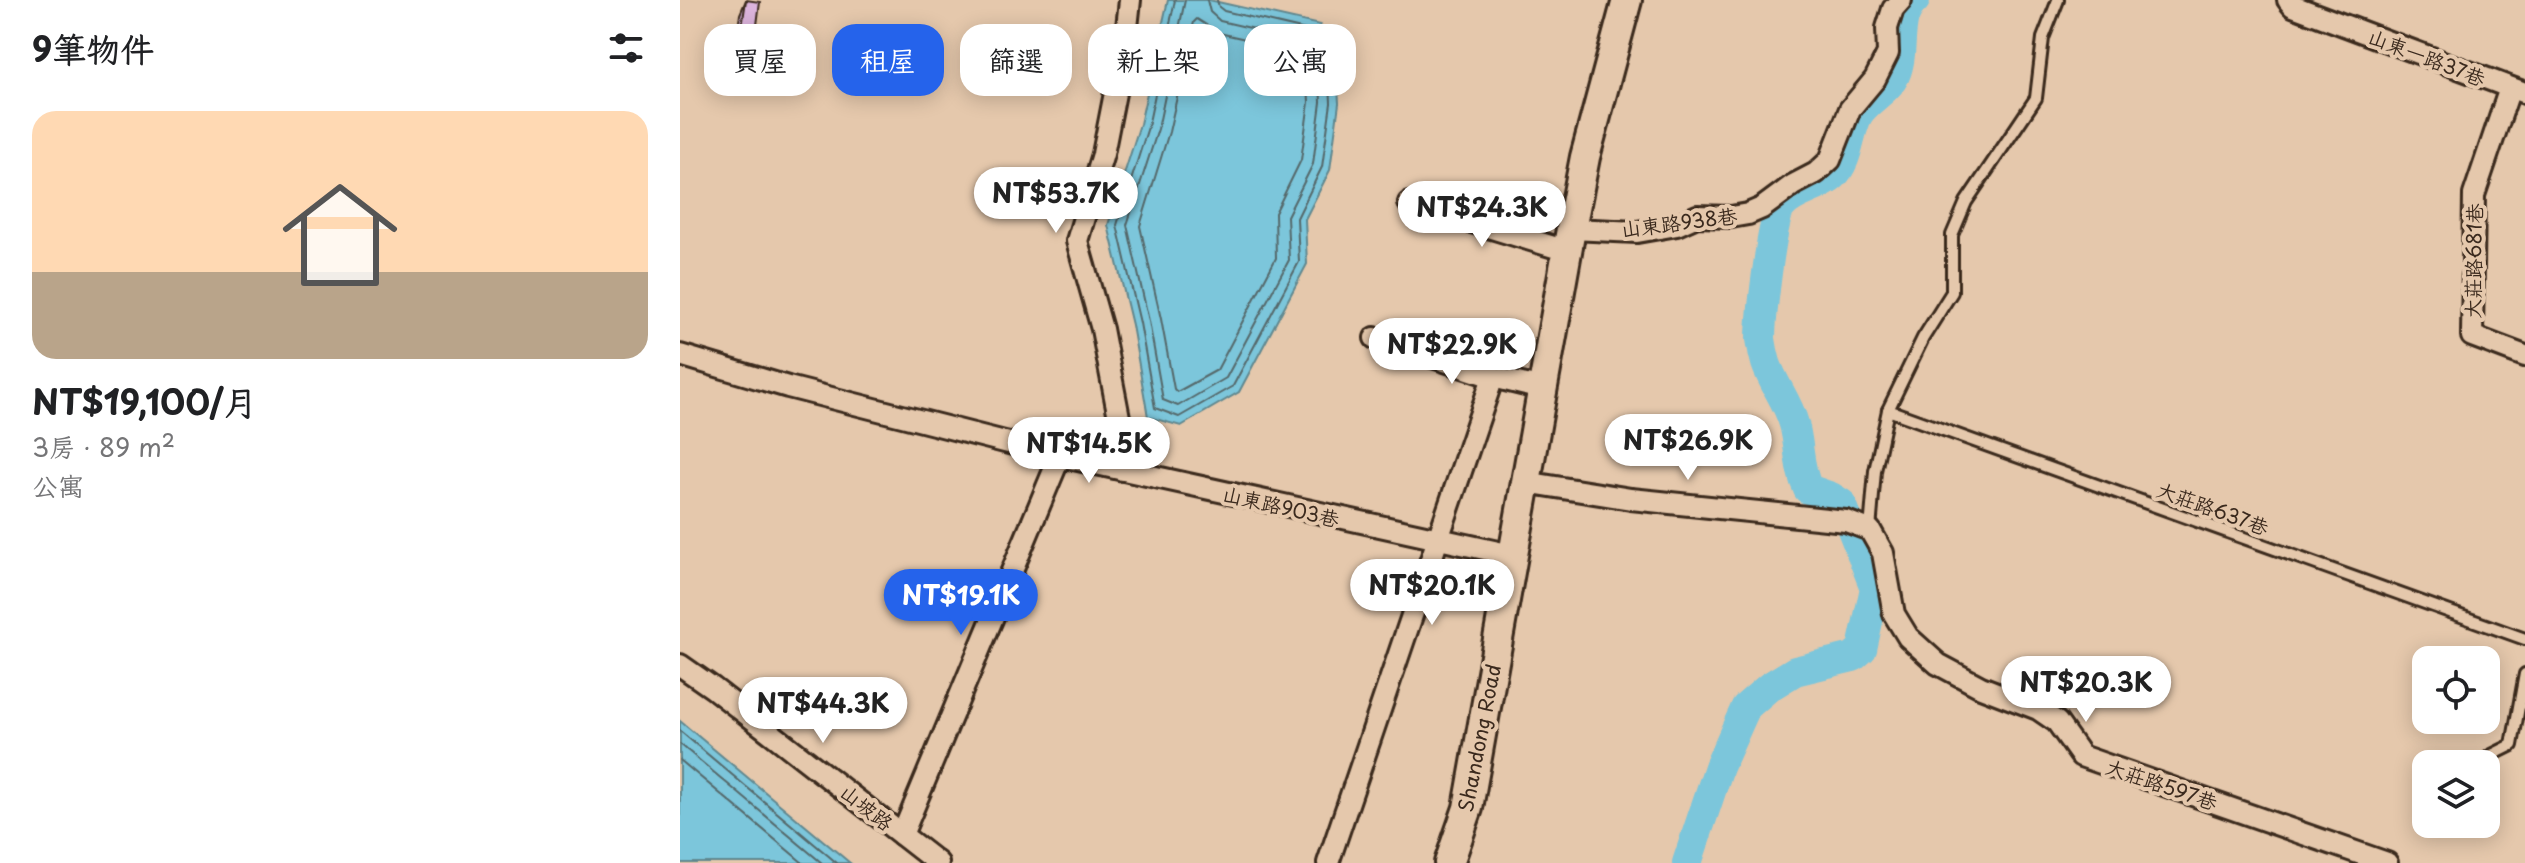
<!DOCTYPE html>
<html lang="zh-TW">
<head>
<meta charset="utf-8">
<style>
  body { margin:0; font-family:"Playpen Sans","LXGW WenKai TC",sans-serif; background:#f2f2f2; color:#202124; height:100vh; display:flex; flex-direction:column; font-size:30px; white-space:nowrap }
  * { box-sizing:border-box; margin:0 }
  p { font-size:26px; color:#757577 }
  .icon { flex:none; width:44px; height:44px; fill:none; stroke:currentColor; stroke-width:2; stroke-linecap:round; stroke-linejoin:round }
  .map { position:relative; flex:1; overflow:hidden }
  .sheet { display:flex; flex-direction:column; background:#fff; width:680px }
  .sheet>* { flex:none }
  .top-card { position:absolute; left:24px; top:24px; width:760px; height:72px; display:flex; gap:16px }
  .buttons { position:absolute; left:1732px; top:646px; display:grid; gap:16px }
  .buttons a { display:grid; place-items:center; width:88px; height:88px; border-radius:16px; background:#fff; box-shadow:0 4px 20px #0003; font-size:40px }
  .price { position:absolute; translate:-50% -68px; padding:0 18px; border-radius:28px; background:#fff; color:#222; font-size:26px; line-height:52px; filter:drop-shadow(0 2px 4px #0008) }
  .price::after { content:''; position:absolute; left:50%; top:48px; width:24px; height:18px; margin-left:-12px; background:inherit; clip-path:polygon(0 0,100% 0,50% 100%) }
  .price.on { background:#2563eb; color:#fff }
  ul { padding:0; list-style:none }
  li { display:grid; align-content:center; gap:16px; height:424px; padding:0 32px }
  li span { display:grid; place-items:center; height:248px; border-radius:24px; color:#555 }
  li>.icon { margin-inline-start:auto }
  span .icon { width:144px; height:144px; fill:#fffc; stroke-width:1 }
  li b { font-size:34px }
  h2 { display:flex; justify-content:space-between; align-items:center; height:96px; padding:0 32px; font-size:34px }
  .tag { padding:0 28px; border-radius:24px; background:#fff; box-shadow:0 4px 20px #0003; font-size:28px; line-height:72px }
  .tag.on { background:#2563eb; color:#fff }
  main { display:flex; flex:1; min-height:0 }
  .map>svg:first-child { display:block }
</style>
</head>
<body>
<main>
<section class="sheet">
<h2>9筆物件<svg class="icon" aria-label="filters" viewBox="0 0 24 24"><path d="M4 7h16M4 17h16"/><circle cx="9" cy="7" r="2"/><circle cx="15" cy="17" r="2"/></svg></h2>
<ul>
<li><span style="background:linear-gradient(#ffd9b3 65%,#b9a48a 0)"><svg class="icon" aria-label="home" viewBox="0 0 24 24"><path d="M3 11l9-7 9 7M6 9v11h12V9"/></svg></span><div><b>NT$19,100/月</b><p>3房 · 89 m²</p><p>公寓</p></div></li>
</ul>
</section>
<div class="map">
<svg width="1845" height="863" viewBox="0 0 1845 863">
  <rect width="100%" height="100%" fill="#e5c8ac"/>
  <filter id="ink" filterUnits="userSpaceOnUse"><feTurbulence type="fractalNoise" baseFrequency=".0125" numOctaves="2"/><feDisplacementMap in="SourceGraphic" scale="16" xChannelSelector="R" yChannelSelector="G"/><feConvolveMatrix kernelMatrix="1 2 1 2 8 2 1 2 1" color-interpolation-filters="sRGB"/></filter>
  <g filter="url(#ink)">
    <g fill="#7bc6db" stroke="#61888f" stroke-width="2">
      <path d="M488,0H529L640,25L656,58L659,103L650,170L625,219L627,264L559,392L501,426L468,417L452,325L428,225L460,124Z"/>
      <path d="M0,721L170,863H0Z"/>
    </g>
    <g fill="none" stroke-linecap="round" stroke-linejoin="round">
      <g stroke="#55686a" stroke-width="2">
        <path d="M495,0L468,127L437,225L460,323L475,408L499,417L553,386L619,262L617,218L642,167L651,103L649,60L634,32L544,11L539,7L537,0"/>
        <path d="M505,0L478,129L447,225L469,321L483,400L498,406L546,378L609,260L607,216L633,164L641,102L639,63L627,41L540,21L530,12L527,0"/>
        <path d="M517,19L539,33L619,51L627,66L629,102L621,160L595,213L596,258L537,370L497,392L494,389L481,319L460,226L489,132L514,22Z"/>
        <path d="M0,731L157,863"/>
        <path d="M0,744L142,863"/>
        <path d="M0,760L123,863"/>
      </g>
      <path stroke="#7bc6db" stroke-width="30" d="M1007,863L1039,767L1066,707L1089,687L1115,671L1173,657L1182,649L1195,588L1162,504L1151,497L1128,489C1118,468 1120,446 1114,424C1108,402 1093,384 1086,363C1084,356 1082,346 1081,339C1081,320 1091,220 1101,207C1113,191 1138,190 1153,176C1169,161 1168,134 1178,115C1187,100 1208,91 1215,75C1226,51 1214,18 1235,0"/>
      <g stroke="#3b2a1e" stroke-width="16">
        <g id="lane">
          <path d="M1208,410L1845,639"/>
          <path d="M1190,530L1195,471L1208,410L1243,338L1272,292V235L1286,202L1356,98L1363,38L1378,0"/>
          <path d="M1803,764L1810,756L1832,745L1845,674"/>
        </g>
      </g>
      <g stroke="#3b2a1e" stroke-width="26">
        <g id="street">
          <path d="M1608,0L1613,6L1845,93"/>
          <path d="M1830,88L1794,195L1792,336L1845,356"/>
          <path d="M729,203L887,251"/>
          <path d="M891,229L957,232L997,225L1017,216L1051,217L1068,214L1082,208L1113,185L1136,173L1150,160L1170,109L1195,79L1208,53L1207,28L1213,9L1221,0"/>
          <path d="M695,338L813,377L862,389"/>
          <path d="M0,355L108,387L380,456L832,555"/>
          <path d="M443,470L441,428L422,329L397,241L423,154L446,37L450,0"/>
          <path d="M845,482L951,499L1166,521L1190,530L1203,553L1214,614L1228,637L1258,664L1301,687L1358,709L1377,722L1401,756L1707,863"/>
          <path d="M0,665L33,688L258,863"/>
          <path d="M222,835L380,456"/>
          <path d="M648,863L813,377"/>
        </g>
      </g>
      <g stroke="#3b2a1e" stroke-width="34">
        <path id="secondary" d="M769,863L788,808L891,229L905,157L947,0"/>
      </g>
      <use href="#lane" stroke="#e5c8ac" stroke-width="10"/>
      <use href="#street" stroke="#e5c8ac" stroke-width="20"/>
      <use href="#secondary" stroke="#e5c8ac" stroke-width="28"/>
    </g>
    <path fill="#bd9bbd" stroke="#3b2a1e" stroke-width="2" d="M66,0L96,64L91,78L52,73L60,14Z"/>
    <path fill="#9a7e9a" stroke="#3b2a1e" stroke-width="2" d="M57,59L96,64L91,78L52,73Z"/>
    <path fill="#dcb4dc" stroke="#3b2a1e" stroke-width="2" d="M66,0L80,2L77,25L101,29L96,64L57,59Z"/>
  </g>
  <g text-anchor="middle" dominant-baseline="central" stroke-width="8" stroke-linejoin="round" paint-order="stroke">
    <g font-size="20" fill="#3b2a1e" stroke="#e5c8ac">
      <text transform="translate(1747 57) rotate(21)">山東一路37巷</text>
      <text transform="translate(999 222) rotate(-7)">山東路938巷</text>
      <text transform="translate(1793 261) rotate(-89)">大莊路681巷</text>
      <text transform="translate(601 506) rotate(13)">山東路903巷</text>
      <text transform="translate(1533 508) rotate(20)">大莊路637巷</text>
      <text transform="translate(799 738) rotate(-79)">Shandong Road</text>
      <text transform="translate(1482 784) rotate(19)">大莊路597巷</text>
      <text transform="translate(187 807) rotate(38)">山坡路</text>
    </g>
  </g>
</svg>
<div class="buttons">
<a><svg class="icon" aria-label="locate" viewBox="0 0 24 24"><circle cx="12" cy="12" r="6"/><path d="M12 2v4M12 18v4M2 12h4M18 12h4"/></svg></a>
<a><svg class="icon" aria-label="layers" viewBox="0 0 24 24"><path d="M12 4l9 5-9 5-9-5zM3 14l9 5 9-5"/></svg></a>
</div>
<b class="price" style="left:376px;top:235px">NT$53.7K</b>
<b class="price" style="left:802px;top:249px">NT$24.3K</b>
<b class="price" style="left:772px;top:386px">NT$22.9K</b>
<b class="price" style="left:1008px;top:482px">NT$26.9K</b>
<b class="price" style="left:409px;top:485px">NT$14.5K</b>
<b class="price" style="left:752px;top:627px">NT$20.1K</b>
<b class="price on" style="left:281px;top:637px">NT$19.1K</b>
<b class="price" style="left:1406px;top:724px">NT$20.3K</b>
<b class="price" style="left:143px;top:745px">NT$44.3K</b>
<div class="top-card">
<a class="tag">買屋</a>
<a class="tag on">租屋</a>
<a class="tag">篩選</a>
<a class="tag">新上架</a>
<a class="tag">公寓</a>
</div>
</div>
</main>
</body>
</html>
